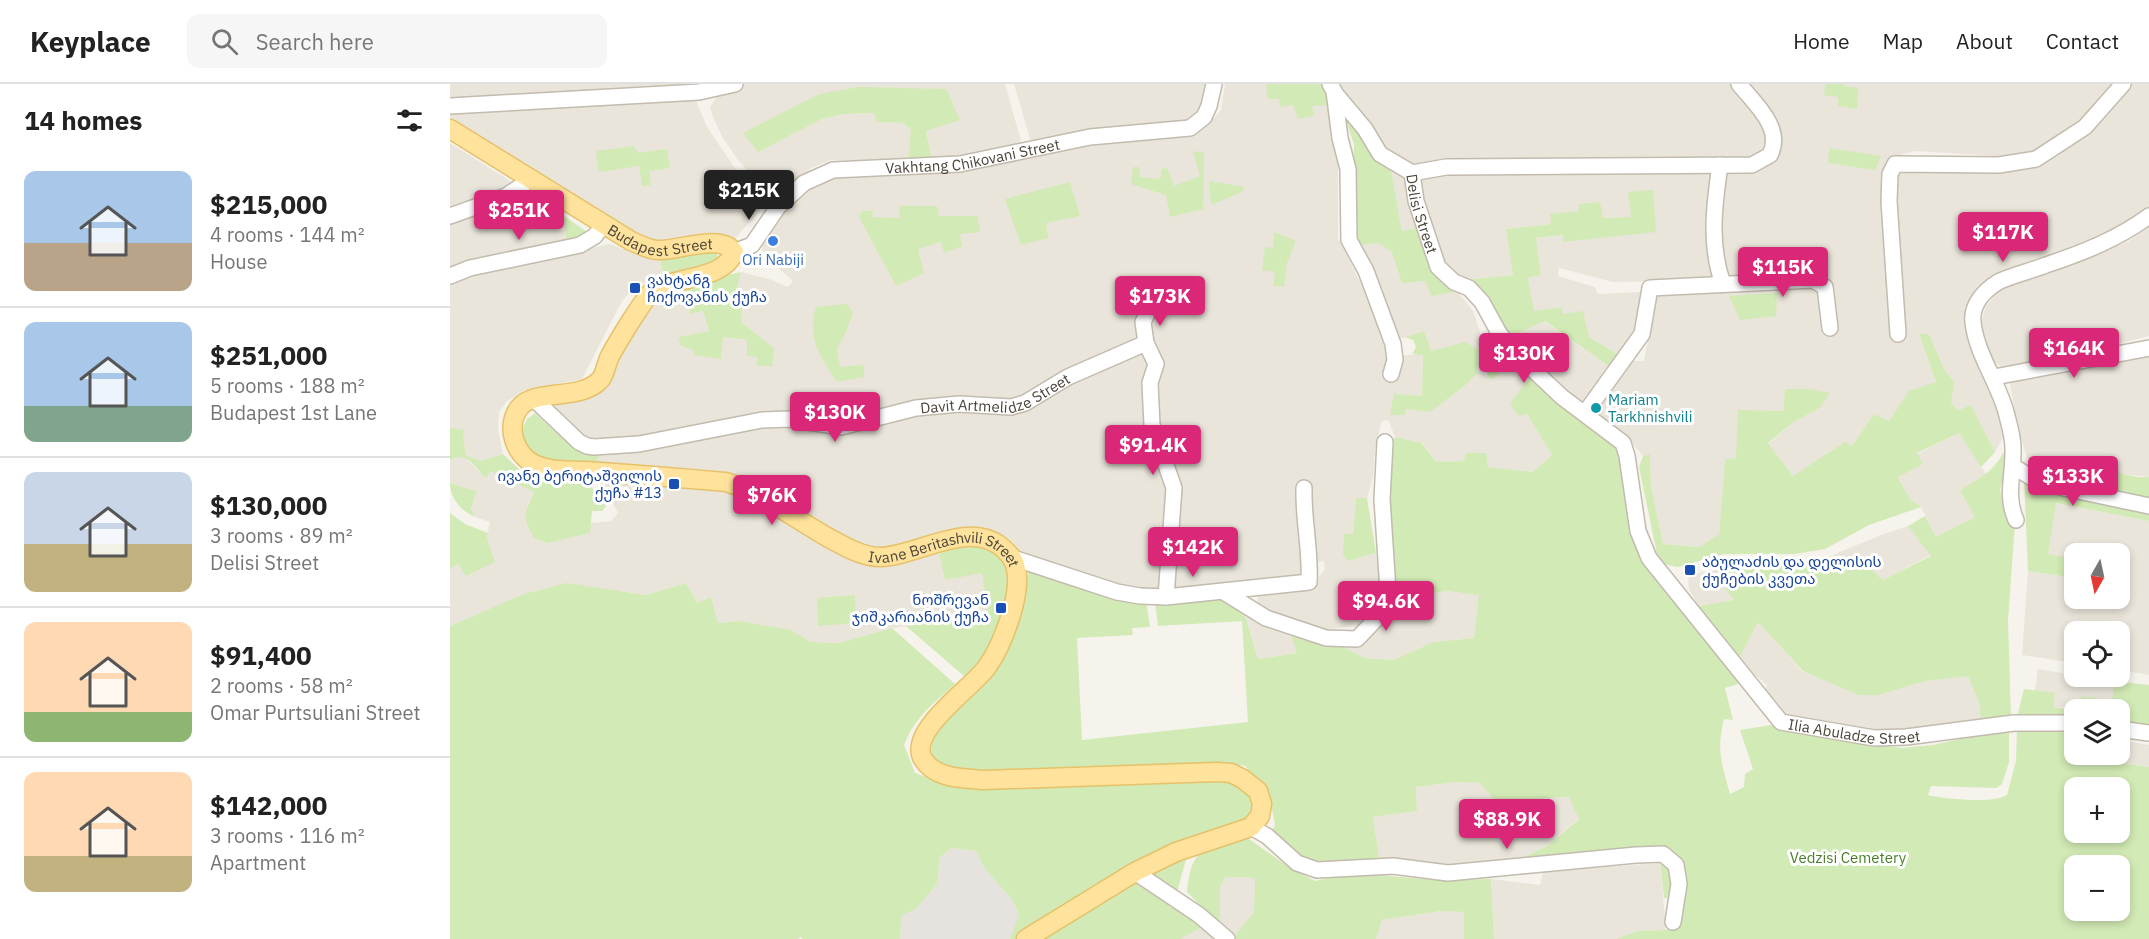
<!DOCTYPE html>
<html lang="en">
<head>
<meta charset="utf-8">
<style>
  body { margin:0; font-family:"IBM Plex Sans","Noto Sans Georgian",sans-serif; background:#f6f6f6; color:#222; height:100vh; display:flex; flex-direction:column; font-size:22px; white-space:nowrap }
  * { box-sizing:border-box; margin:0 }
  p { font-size:20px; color:#767676 }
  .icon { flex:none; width:33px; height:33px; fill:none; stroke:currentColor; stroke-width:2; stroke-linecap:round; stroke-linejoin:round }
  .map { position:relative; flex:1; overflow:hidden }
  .panel { display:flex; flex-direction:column; background:#fff; width:450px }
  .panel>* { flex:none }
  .needle { width:39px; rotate:189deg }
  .buttons { position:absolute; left:1614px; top:459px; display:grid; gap:12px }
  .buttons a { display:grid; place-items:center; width:66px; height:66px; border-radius:12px; background:#fff; box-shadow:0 3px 9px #0003; font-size:30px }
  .price { position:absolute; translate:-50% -51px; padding:0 14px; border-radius:6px; background:#db2777; color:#fff; font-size:20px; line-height:39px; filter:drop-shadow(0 2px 3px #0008) }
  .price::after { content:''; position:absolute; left:50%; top:36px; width:18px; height:14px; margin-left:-9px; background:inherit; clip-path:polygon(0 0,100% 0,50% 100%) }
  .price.selected { background:#222; color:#fff }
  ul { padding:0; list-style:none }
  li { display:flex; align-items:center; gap:18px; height:150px; padding:0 24px }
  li+li { border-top:2px solid #e0e0e0 }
  li span { display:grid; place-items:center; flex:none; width:168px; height:120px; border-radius:12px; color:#555 }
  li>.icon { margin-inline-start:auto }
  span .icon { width:72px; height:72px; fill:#fffc; stroke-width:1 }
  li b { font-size:26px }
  h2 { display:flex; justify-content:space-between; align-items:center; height:72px; padding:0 24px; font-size:26px }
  header { display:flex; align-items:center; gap:36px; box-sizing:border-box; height:84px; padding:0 30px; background:#fff; border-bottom:2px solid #e0e0e0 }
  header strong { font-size:28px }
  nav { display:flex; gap:33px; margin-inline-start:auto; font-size:21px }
  .search { width:420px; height:54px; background:#f6f6f6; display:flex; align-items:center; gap:15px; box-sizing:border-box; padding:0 21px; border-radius:12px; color:#767676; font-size:22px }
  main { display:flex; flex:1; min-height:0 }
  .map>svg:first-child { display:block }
</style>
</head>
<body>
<header>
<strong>Keyplace</strong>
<div class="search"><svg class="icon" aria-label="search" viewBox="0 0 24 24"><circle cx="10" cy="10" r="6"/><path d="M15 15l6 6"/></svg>Search here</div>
<nav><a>Home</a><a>Map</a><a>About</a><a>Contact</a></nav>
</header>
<main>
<section class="panel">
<h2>14 homes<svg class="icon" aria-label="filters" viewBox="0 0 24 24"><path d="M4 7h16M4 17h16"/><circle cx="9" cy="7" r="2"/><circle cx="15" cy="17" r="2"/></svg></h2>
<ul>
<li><span style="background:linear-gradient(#a9c7e8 60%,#b9a48a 0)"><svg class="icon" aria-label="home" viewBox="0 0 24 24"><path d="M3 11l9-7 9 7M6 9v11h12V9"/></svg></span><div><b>$215,000</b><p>4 rooms · 144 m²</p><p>House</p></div></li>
<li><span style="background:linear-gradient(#a9c7e8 70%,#7fa58c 0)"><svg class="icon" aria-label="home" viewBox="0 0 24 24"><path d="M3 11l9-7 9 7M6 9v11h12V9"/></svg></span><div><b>$251,000</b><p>5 rooms · 188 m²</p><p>Budapest 1st Lane</p></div></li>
<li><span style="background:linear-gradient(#c9d6e8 60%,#c2b280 0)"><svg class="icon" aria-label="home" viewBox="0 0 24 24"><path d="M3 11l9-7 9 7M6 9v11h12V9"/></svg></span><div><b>$130,000</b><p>3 rooms · 89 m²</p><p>Delisi Street</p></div></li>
<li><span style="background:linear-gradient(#ffd9b3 75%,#8fb573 0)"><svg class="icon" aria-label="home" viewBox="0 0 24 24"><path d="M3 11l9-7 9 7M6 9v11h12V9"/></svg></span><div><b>$91,400</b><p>2 rooms · 58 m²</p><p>Omar Purtsuliani Street</p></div></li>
<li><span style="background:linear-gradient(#ffd9b3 70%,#c2b280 0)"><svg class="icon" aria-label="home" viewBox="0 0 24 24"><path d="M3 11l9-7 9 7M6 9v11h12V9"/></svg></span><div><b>$142,000</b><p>3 rooms · 116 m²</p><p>Apartment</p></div></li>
</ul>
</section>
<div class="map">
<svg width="1699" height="855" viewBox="0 0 1699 855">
  <rect width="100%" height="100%" fill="#f6f3ec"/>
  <g fill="#eae5da" fill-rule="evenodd">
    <path d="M0,0H250L243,2L0,17Z"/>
    <path d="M289,0H555L573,64L482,77L476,47L410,3L308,68L372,35L394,30L424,29L427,38L453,39L461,46L458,77L381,76L361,84L322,115L288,76L273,54L262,31L260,23L269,10Z"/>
    <path d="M564,0H760L756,19L738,40L581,58Z"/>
    <path d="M775,0H816L819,15H829L843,21H878L888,70V154L932,242L941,272L973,270L972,312L956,325L980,328L1017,300L1015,258L981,268L974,247L940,258L901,162L928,159L943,168L952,198L975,197L1007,207L1023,227L1032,254L1031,288L1043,296L1064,272L1083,290L1077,330L1102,371L1083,388L1038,383L1036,370L1014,377L986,378L973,359L945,353L939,337L935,336L931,339L925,366L923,393L917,414H906L903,451L897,477L926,469L933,506L923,529L908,542L879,545L858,542L818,529L807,521L808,512L813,510L866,496L875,486L874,477L867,478L864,475L856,496L720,509L666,504L573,470L559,454L548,450L526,448L441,466L419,463L394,456L321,408L299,395L268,388H238L146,381L150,369L107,332L104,323L108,318L139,309L209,212L234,200L240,229L253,227L259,247L228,253L243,266L271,275L273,253L298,256L307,273L306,280L324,264L291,238L294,211L286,209L291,188L319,195L338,203L343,197L318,175L312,166L316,146L372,88L513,85L542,82L631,59L738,51L755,43L771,26Z"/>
    <path d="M886,0H1284L1314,36L1320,55L1310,74H993L965,85L933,64Z"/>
    <path d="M1297,0H1375L1374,11L1393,2L1394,0H1665L1631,41L1587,68L1563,73L1466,67L1453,70L1440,78L1444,139L1447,90L1452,86H1578L1647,43L1672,15L1681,0H1699V126L1649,156L1558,185L1539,206L1514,223L1528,275L1551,322L1554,352L1545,368L1521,321L1508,326L1500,319L1504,298L1494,285L1479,250H1469L1486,298L1459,308L1439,337L1424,330L1402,362L1343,392L1318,360L1345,337L1370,324L1335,306L1333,327L1286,374L1275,375L1269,451L1249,463L1213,460L1201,402L1200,371L1193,372L1178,354L1144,327L1180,277H1194L1206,213L1210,207L1380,203L1377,193L1281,195L1270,183L1272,111L1278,83L1325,69ZM1379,64L1425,85L1378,79Z"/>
    <path d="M244,12L257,43L295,99L315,120L284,156L212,158L194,153L153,136L0,38V26Z"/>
    <path d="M0,59L60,97L63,107L0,129Z"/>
    <path d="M940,81L960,91L972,143L952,147Z"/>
    <path d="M1265,84L1266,191L1261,197L1163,198L1109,184L1108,192L1145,203L1148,210L1190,208L1189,245L1172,273L1139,253L1112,230L1110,223L1084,228L1078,194L1091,191L1086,154L1114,151L1113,157L1182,133L1152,134L1129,120V127L1101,140L1056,145L1063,191L1006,197L991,181L969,114L971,94L981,90Z"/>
    <path d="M81,109L113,131L117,160L0,189V135L61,114Z"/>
    <path d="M1699,143V252L1607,275L1550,282L1540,275L1533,259L1532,236L1535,224L1549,207L1572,193L1629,177L1679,157Z"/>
    <path d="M160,160L185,170L209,173L214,191L185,203L172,217L132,295L75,306L57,317L49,328L48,346L53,370L30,377L16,371L13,352L0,344V197L19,190Z"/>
    <path d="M1094,237L1164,286L1134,324L1056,254Z"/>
    <path d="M1699,270V393L1611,384L1599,390L1577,374L1567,340L1559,294Z"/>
    <path d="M1509,349L1536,390L1510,406L1526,433L1486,453L1471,423L1460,415L1448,392L1473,380L1467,370Z"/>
    <path d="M7,372L15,373L35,394L41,386L84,408L77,422L84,454L98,459L139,449L140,439L161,437L168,429L157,408L148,398L264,406L287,410L430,481L489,470L495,496L532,488L538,531L442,544L389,559L361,558L341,546L291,537L268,539L261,513L247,519L236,499L196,511L170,507L71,511L0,542V485L8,480L45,478L37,453L40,438L25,433L21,424L27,407L0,399V376Z"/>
    <path d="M1605,419L1699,437V591L1670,586V548H1624V579L1572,571L1578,487L1624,494V514H1670V470H1624V475L1598,470Z"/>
    <path d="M1458,442L1481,471L1433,496L1410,478L1373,475L1431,451Z"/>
    <path d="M1270,485L1276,506L1284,516L1249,522L1239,506L1238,495L1243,490Z"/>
    <path d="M996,507L1030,511L1024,554L983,558L944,576L915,574L879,556L906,554L926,546L938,524L956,515Z"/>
    <path d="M784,521L839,544L848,569L808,575L795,532Z"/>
    <path d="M1308,537L1353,588L1379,598L1429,611L1475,597L1518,591L1529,619L1531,639L1422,650L1375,642L1335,630L1314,608L1317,601L1288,576Z"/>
    <path d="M1588,585L1624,591V592L1665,597L1662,616L1631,612L1629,625L1603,623L1585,606Z"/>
    <path d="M1670,656L1699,661V683L1663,678L1652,671L1670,670Z"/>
    <path d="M1007,698L1030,699L1046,718L1067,724L1096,714L1119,713L1129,734L1099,761L1068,776L1024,782L929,774L923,733L967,727L966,703Z"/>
    <path d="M1210,779L1216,846L1187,847L1166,855H1044L1041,795L1090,801L1093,788Z"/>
    <path d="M776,793L805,794L804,828L782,855L770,841V802Z"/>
    <path d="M991,827L1014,828V855H926L932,836Z"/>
    <path d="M753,839L768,855H731L750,844Z"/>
  </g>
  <path fill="#e6e2dd" d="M502,764L526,767L535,785L562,816L569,830L560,855H450L452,830L467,824L487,800L490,773Z"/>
  <g fill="#d2eab5" fill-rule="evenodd">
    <path d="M816,0H875L878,21L862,22L864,32L848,35L843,21L830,23L829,15H818Z"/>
    <path d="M1375,0H1394V2L1408,4L1407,25L1388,22V13L1374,11Z"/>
    <path d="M410,3L496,5L510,36L476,47L482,77H458L461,46L453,39L427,38L424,29L394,30L372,35L308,68L293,49L369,10Z"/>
    <path d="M888,14L940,81L952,147L972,143L1007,207L982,212L975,197L952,199L942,168L928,159L901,162L904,60Z"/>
    <path d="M184,62L188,69L217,65L220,84L199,87L201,101L192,102L189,82L149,88L146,67Z"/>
    <path d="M1379,64L1431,72L1425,86L1378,79Z"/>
    <path d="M743,67L754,69L753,125L720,133L716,111L681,100L683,83H689L690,93L710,95L712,85L717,84L724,102L750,92Z"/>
    <path d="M759,97L795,103L792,108L761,121Z"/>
    <path d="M620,98L630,132L596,139L598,154L571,161L555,115Z"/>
    <path d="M1203,106L1206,148L1113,158V151L1086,154L1091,191L1078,194L1084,227L1111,223L1113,230L1133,227L1139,253L1172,273L1164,286L1095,237L1056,254L1006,197L1063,191L1056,145L1101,140L1100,130L1129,127V120L1150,118L1153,134L1181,133L1178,108Z"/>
    <path d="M449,122H487L489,132H527L530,148L510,150L512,162L494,169L491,158L468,165L474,189L446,202L409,133L412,127H423L422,133L450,134Z"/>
    <path d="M113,131L137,148L132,155L117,160Z"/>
    <path d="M824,148L846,157L837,179L834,203L823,202L825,188L812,186L815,163L823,164Z"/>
    <path d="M257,167L267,169L268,174L265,179L214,191L209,173Z"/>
    <path d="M291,188L286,209L294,211L291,238L324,264L322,283L306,281L307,273L297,272V256L273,253L271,275L244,271L243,266L231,262L228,253L259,247L253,227L240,230L234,200Z"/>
    <path d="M1327,209L1326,232L1290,236L1279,212Z"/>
    <path d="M397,220L403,229L396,248L387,265L390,283L414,281V293L387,298C371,273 356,255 366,223Z"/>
    <path d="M1037,244L1064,272L1043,296L1037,292L1041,257Z"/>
    <path d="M974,247L981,267L1015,258L1027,265V289L1017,300L980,328L956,325L955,331H940L944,310L972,312L973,271L962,270L966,263L963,256L955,253Z"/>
    <path d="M1469,250H1479L1494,285L1504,298L1501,319L1508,326L1521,321L1545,368L1531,383L1509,349L1467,369L1473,380L1448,393L1460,415L1471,423L1419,441L1375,465L1344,470H1274L1228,483L1213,480L1207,470L1189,383L1193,372L1200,370L1201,402L1213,460L1249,463L1269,450L1275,375L1286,374L1288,326L1333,327L1335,305H1358L1380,309L1370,324L1345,337L1318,359L1343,392L1395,358L1402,362L1424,330L1439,337L1459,307L1486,298Z"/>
    <path d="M1083,290L1170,362L1187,460L1294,598L1275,604L1283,636L1274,635C1266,667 1272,680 1280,710L1294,703L1295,690L1303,685L1290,646L1321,641L1409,659L1451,664L1483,661L1559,644V678L1552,700L1546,704L1481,702L1478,711C1495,715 1543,720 1557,711L1566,677L1567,642L1624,650V670L1652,671L1663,678L1699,683V855H1166L1187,847L1216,846L1233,823L1236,800L1231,775L1220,769L1068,776L1099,761L1129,735L1119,713L1096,714L1050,728L1046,718L1030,699L1007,698L966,703L967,727L923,733L929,774L863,781L845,774L821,749L825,741L819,709L795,682L779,679L553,689L507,687L487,680L481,669L482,653L557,569L572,521L579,484L696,517L700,543L682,544L683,551L627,554L632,656L798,638L792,537L708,542L705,519L772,513L795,532L808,575L847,569L839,544L879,556L915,574L944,576L983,558L1024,554L1029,511L996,507L956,515L938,524L936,450L940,366L945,353L972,359L986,378L1014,377L1016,369H1036L1038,383L1083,388L1102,371L1077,330L1068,332L1060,319ZM1624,704H1670V748H1624ZM1624,782H1670V826H1624Z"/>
    <path d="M85,329L112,354L126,363L150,369L146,381L93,376L78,364L71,347L77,335Z"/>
    <path d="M0,344L14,346L13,352L16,371L30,377L53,370L73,389L92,394L136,396L156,422L152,427H142L140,449L98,459L84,454C71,430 74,432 84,408L41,387L35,394C25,383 16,366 0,376Z"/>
    <path d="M1558,360L1554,392L1550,406L1556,429L1565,439L1558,536L1561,636L1531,639L1529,619L1518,592L1475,597L1429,611H1409L1354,588L1308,538L1288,576L1249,522L1284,516L1276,506L1270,485C1295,481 1320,483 1345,481C1365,479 1391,470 1411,479C1419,482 1426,491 1433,496L1481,472L1458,442L1475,432L1486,453L1525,433L1510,406C1535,391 1545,387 1558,360Z"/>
    <path d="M1625,380L1687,393H1699V416L1627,402L1599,390L1611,384Z"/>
    <path d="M1574,394L1699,426V437L1606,419L1598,470L1624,475V494L1578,487Z"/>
    <path d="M0,399L27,407L21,424L25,433C12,427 0,415 0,399Z"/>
    <path d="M906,414H917L926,469L897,477L893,471L894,450H903Z"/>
    <path d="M0,429L15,440L38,449L37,453L45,478L16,492L8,480L0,485Z"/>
    <path d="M524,461C534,463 546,467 552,476C567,500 547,556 530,576C525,582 519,587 514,592L456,542L538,531L532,489L495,496L489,470L508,462Z"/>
    <path d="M117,499L196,511L236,499L247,519L261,513L268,539L291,537L341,546L361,558L389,559L442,544L505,600C483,620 465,633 454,661L465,689L493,699L776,695C798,702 808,713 797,735L688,776L565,855H560L569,830L562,816L535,785L526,767L502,764L490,773L487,800L467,824L452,831L450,855H352V853L347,855H0V542L71,511Z"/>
    <path d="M405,511L406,539L368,542L367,514Z"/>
    <path d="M1665,597L1699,601V646L1670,643V626H1629L1631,612L1662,616Z"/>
    <path d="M1574,605L1605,609L1603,623L1624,626V638L1567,633Z"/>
    <path d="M799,755L840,784L865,797L887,792L928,791L984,796L1041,795L1044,855H1014V828L991,827L932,836L926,855H782L804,828L805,794L776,793L770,802V841L737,808C742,759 756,765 799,755Z"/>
    <path d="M737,772L727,808L705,795L700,789Z"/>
    <path d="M1210,779L1219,783L1223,796L1222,814H1214Z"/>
    <path d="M685,795L708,807L720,823L737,829L753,839L750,844L731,855H586Z"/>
  </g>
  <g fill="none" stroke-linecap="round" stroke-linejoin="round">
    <g stroke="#c2bbae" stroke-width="18">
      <g id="minor">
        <path d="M880,0L884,7L890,54L898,85L899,156L916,187L943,260L945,276L941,290"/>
        <path d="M884,8L915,45L930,70L962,89"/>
        <path d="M0,22L249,8L285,0"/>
        <path d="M1270,81C1264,122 1259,161 1273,200"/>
        <path id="s1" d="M962,89L966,117L988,183L1004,198L1019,204L1032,218L1049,249L1061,265L1112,313L1173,359L1177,372L1188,447L1199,474L1331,638L1424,654L1456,653L1564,639H1624"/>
        <path d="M962,89L996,83L1302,81L1320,71C1334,44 1304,19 1289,0"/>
        <path d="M0,132L56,112L80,96"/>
        <path id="s2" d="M284,168L302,161L328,123L354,99L383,86L510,80L640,53L740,44L754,33L759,22L764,0"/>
        <path d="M0,192L20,184L130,161L145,152L153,141"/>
        <path d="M707,209L693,238L696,259L706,280L700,299L702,341L724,404L716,513"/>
        <path d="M1448,250L1439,117L1440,90L1445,80L1549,81L1586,75L1635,43L1673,0"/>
        <path d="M1544,293L1699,264"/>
        <path id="s3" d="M84,315L129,358L137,362L144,363L189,360L312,336L339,335L391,343L466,324L509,320L561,323L575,319L618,293L696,259"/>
        <path d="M1135,329L1192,250L1200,204L1363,196L1375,203L1380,244"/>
        <path d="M1563,382L1582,394L1614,404L1699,422"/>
        <path d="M1566,436C1555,412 1564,389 1563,364C1563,352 1559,340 1556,328C1548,298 1526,269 1523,238C1521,221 1534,207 1548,198C1562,191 1581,187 1596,181C1632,169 1668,155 1699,132"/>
        <path d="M563,474L667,508L690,512L716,513L859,498C861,467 853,436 854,404"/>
        <path d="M774,508L816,534L876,554L907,555L928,533L938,507L932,415L935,358"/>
        <path d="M1670,645L1699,649"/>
        <path d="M801,743L817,752L847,779L867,786L943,782L998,789L1186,771L1213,770L1226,781L1229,800L1223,838"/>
        <path d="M685,788L749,831L777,855"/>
      </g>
    </g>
    <g stroke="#e6c16a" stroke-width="21">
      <g id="major">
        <path id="s4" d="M0,45L181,157C189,160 199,166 208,166C228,167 271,149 284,168C275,195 227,193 205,205C196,210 166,261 160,272C156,280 155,292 149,297C129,317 84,304 69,324C55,343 65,372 86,381C102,388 120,386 136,387C183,390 229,394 276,398C312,409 347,436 379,454C394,462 412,473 430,473C469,472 521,433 555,466C561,472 565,477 566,485C572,511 552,562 537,583C522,604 457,647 473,675C485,695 513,694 534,696L766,688L781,689L793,695L808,707L812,720L810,732L801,743L726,768L685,788L576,855"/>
      </g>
    </g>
    <use href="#minor" stroke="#fff" stroke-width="15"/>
    <use href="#major" stroke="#ffe39c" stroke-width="18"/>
  </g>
  <circle fill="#3f7fe0" stroke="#fff" stroke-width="2" cx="323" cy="157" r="6"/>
  <g fill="#1a4fb4" stroke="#fff" stroke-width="2">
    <rect x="179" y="198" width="12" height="12" rx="3"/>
    <rect x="218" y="394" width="12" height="12" rx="3"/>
    <rect x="1234" y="480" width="12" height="12" rx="3"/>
    <rect x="545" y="518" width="12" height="12" rx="3"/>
  </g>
  <circle fill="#0f9aa8" stroke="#fff" stroke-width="2" cx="1146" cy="324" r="6"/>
  <g text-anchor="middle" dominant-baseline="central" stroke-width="6" stroke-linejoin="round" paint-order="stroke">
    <g font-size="15" fill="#4b4439" stroke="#fff">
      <text stroke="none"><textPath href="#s2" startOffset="273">Vakhtang Chikovani Street</textPath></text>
      <text stroke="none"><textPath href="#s1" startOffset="42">Delisi Street</textPath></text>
      <text stroke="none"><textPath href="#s4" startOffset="242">Budapest Street</textPath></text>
      <text stroke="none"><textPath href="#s3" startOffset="488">Davit Artmelidze Street</textPath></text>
      <text stroke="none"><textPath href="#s4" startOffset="1106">Ivane Beritashvili Street</textPath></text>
      <text stroke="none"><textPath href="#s1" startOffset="760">Ilia Abuladze Street</textPath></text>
    </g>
    <g font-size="15" fill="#366cbe" stroke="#fff">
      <text x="323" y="175">Ori Nabiji</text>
    </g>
    <g font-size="15" fill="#164399" stroke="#fff" text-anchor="start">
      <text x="197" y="195">ვახტანგ<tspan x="197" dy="17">ჩიქოვანის ქუჩა</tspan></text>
      <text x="212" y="391" text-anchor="end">ივანე ბერიტაშვილის<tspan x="212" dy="17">ქუჩა #13</tspan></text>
      <text x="1252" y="477">აბულაძის და დელისის<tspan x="1252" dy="17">ქუჩების კვეთა</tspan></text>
      <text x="539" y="515" text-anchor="end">ნოშრევან<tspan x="539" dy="17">ჯიშკარიანის ქუჩა</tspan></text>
    </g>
    <g font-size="15" fill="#0d838f" stroke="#fff" text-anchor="start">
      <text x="1158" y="315">Mariam<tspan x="1158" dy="17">Tarkhnishvili</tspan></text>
    </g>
    <g font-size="15" fill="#4a7f2a" stroke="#fff">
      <text x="1398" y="773">Vedzisi Cemetery</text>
    </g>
  </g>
</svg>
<div class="buttons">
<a><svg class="needle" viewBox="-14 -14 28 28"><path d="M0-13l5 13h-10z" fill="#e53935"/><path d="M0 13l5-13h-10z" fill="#767676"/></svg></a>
<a><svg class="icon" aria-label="locate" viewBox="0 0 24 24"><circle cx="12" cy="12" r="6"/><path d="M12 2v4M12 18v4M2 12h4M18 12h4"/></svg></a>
<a><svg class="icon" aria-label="layers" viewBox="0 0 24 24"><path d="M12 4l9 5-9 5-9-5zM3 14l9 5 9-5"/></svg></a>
<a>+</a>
<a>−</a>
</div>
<b class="price selected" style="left:299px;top:137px">$215K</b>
<b class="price" style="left:69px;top:157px">$251K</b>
<b class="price" style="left:1553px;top:179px">$117K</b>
<b class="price" style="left:1333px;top:214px">$115K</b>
<b class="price" style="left:710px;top:243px">$173K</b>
<b class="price" style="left:1624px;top:295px">$164K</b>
<b class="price" style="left:1074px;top:300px">$130K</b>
<b class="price" style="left:385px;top:359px">$130K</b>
<b class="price" style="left:703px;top:392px">$91.4K</b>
<b class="price" style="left:1623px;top:423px">$133K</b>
<b class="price" style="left:322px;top:442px">$76K</b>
<b class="price" style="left:743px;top:494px">$142K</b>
<b class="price" style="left:936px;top:548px">$94.6K</b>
<b class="price" style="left:1057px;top:766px">$88.9K</b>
</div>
</main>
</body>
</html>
